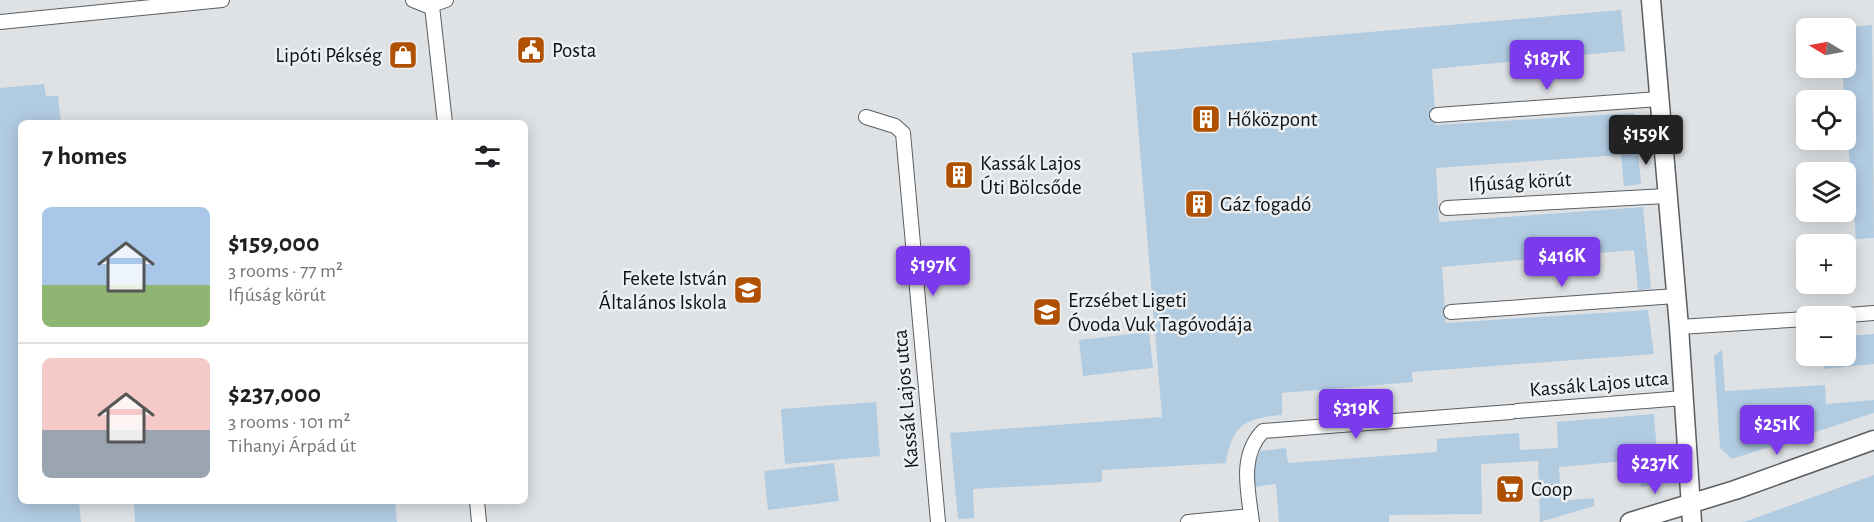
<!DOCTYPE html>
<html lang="en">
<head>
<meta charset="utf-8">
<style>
  body { margin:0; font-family:"Alegreya Sans",sans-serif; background:#f2f2f2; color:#202124; height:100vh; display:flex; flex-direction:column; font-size:22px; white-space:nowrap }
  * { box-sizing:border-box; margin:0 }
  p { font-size:20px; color:#757577 }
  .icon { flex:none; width:33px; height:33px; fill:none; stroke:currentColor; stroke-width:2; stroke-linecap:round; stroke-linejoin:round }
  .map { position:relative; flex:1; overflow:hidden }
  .details { position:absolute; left:18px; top:120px; width:510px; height:384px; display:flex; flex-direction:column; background:#fff; border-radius:9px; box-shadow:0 3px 15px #0003 }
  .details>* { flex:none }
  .needle { width:39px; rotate:280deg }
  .buttons { position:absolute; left:1796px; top:18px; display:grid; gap:12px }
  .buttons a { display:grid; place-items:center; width:60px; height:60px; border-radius:9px; background:#fff; box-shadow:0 3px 15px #0003; font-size:30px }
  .price { position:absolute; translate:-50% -51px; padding:0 14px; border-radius:6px; background:#7c3aed; color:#fff; font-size:20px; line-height:39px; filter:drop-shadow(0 2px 3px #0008) }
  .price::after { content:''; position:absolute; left:50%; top:36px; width:18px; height:14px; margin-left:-9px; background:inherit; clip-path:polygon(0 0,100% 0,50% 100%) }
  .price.on { background:#222; color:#fff }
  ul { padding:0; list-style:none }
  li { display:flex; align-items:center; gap:18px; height:150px; padding:0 24px }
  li+li { border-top:2px solid #e0e0e0 }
  li span { display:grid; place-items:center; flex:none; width:168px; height:120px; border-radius:9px; color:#555 }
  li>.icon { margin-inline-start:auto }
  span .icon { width:72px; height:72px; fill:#fffc; stroke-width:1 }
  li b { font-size:26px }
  h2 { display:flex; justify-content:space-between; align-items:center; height:72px; padding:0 24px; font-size:26px }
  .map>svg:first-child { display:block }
</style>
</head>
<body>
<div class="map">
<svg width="1874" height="522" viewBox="0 0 1874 522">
  <rect width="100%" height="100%" fill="#dfe2e5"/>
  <g fill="#b1cbe1">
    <path d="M1621,10L1625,51L1432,69L1436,125L1634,113L1641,184L1624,186L1621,155L1436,168L1439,222L1643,207L1651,289L1638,290L1634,250L1442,267L1446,323L1648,310L1654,354L1412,372L1413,382L1282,393V415C1245,418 1232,425 1226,463L1102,470V482L973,489L974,518L958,519L950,433L1162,417L1132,53Z"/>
    <path d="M1872,25L1874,238L1856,239L1842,68H1845V28H1839Z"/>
    <path d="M44,84L46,96H58L61,123H21V501H79L81,522H0V88Z"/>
    <path d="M1149,332L1153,368L1083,376L1079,340Z"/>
    <path d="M1874,334V364L1824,369L1823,356H1845V336Z"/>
    <path d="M1722,350L1725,391L1825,385L1826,404L1874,400V413L1732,459L1720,448L1714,356Z"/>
    <path d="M876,402L880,456L785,464L781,409Z"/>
    <path d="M1654,414L1659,476L1656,484L1641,487L1638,460L1559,467L1561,501L1594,498V506L1540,522L1538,461L1481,464L1482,514L1389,515V522H1279L1276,484L1253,487V469L1260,451L1286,448L1288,463L1437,452V439L1519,433L1520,450L1558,448L1557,422Z"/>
    <path d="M834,463L839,501L768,510L764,471Z"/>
    <path d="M1874,475V522H1742L1747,521Z"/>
    <path d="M134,501H395L397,522H135Z"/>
  </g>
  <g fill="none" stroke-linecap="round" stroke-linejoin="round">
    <g stroke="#5b5d60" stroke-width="16">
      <g id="minor">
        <path d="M413,0L428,6L446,0"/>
        <path d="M432,6L445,123"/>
        <path d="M0,22L222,0"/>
        <path d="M1437,115L1659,99"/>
        <path d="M866,117L895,126L903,133L938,522"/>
        <path d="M1447,208L1666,196"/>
        <path d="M1451,312L1676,296"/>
        <path d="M1836,316L1874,313"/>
        <path d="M1679,327L1806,319"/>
        <path d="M1517,411L1684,398"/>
        <path d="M477,501L479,522"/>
        <path d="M1188,522L1251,516"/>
        <path d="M1252,522C1248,490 1239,456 1263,431L1511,412"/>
      </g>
    </g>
    <g stroke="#5b5d60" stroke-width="21">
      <g id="tertiary">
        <path d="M1651,0L1679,327L1692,522"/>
        <path d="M1630,522L1735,490L1874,440"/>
      </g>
    </g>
    <use href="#minor" stroke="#fff" stroke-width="14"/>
    <use href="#tertiary" stroke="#fff" stroke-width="18"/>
  </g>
  <defs>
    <g id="civic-square" transform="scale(1.5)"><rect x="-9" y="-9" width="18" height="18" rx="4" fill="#af5100" stroke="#ecf0f2"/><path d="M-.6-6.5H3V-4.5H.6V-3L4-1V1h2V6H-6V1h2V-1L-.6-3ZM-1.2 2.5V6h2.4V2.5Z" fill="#fff"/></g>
    <g id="shop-square" transform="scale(1.5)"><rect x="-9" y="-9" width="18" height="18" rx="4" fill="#af5100" stroke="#ecf0f2"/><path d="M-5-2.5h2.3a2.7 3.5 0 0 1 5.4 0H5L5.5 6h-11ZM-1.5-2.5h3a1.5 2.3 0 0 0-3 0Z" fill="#fff"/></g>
    <g id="building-square" transform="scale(1.5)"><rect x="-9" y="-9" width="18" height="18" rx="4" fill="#af5100" stroke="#ecf0f2"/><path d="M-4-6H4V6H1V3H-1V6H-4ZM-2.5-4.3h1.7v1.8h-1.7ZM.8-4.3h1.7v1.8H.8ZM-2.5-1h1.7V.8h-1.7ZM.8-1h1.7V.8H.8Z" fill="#fff"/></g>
    <g id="school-square" transform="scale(1.5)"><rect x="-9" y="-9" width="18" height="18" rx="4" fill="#af5100" stroke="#ecf0f2"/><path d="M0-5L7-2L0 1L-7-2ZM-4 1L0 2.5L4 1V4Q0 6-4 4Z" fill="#fff"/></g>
    <g id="supermarket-square" transform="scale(1.5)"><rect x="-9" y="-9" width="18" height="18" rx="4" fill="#af5100" stroke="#ecf0f2"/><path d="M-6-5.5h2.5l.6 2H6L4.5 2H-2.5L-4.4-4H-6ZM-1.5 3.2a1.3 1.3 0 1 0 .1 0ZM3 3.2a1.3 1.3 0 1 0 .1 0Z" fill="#fff"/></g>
  </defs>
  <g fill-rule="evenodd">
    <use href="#civic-square" x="531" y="50"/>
    <use href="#shop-square" x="403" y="55"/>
    <use href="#building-square" x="1206" y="119"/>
    <use href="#building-square" x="959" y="175"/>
    <use href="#building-square" x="1199" y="204"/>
    <use href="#school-square" x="748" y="290"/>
    <use href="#school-square" x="1047" y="312"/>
    <use href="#supermarket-square" x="1510" y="489"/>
  </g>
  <g text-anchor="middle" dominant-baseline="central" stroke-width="5" stroke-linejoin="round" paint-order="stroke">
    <g font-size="21" fill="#101112" stroke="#ecf0f2" text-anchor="start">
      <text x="552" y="50">Posta</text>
      <text x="382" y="55" text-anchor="end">Lipóti Pékség</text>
      <text x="1227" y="119">Hőközpont</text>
      <text x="980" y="163">Kassák Lajos<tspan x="980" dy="24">Úti Bölcsőde</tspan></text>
      <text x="1220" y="204">Gáz fogadó</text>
      <text x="727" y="278" text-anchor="end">Fekete István<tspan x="727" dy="24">Általános Iskola</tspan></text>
      <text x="1068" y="300">Erzsébet Ligeti<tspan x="1068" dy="24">Óvoda Vuk Tagóvodája</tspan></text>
      <text x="1531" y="489">Coop</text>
    </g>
    <g font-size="21" fill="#101112" stroke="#ecf0f2">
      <text transform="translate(1520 182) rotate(-3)">Ifjúság körút</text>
      <text transform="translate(1599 384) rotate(-5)">Kassák Lajos utca</text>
      <text transform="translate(906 399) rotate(-95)">Kassák Lajos utca</text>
    </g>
  </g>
</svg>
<div class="buttons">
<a><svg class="needle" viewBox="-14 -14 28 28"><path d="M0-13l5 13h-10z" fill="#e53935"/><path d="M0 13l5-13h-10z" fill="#757577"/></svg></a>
<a><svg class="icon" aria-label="locate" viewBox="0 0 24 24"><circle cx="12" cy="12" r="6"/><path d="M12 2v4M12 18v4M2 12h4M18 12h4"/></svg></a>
<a><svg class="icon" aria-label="layers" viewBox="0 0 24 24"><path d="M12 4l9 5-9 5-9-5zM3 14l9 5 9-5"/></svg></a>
<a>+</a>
<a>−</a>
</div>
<b class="price" style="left:1547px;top:91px">$187K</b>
<b class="price on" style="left:1646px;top:166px">$159K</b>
<b class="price" style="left:1562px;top:288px">$416K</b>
<b class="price" style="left:933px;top:297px">$197K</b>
<b class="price" style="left:1356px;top:440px">$319K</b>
<b class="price" style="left:1777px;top:456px">$251K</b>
<b class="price" style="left:1655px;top:495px">$237K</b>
<section class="details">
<h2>7 homes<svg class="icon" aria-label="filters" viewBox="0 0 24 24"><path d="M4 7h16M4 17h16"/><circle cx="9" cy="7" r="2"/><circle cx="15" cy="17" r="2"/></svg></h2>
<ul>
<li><span style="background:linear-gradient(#a9c7e8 65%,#8fb573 0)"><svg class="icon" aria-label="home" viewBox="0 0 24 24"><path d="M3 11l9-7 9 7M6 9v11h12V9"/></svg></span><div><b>$159,000</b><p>3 rooms · 77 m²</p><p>Ifjúság körút</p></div></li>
<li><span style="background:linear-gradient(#f6c9c9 60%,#9aa5b1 0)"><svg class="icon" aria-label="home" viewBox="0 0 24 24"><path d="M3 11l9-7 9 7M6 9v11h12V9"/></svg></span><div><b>$237,000</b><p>3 rooms · 101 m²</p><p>Tihanyi Árpád út</p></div></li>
</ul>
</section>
</div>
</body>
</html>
